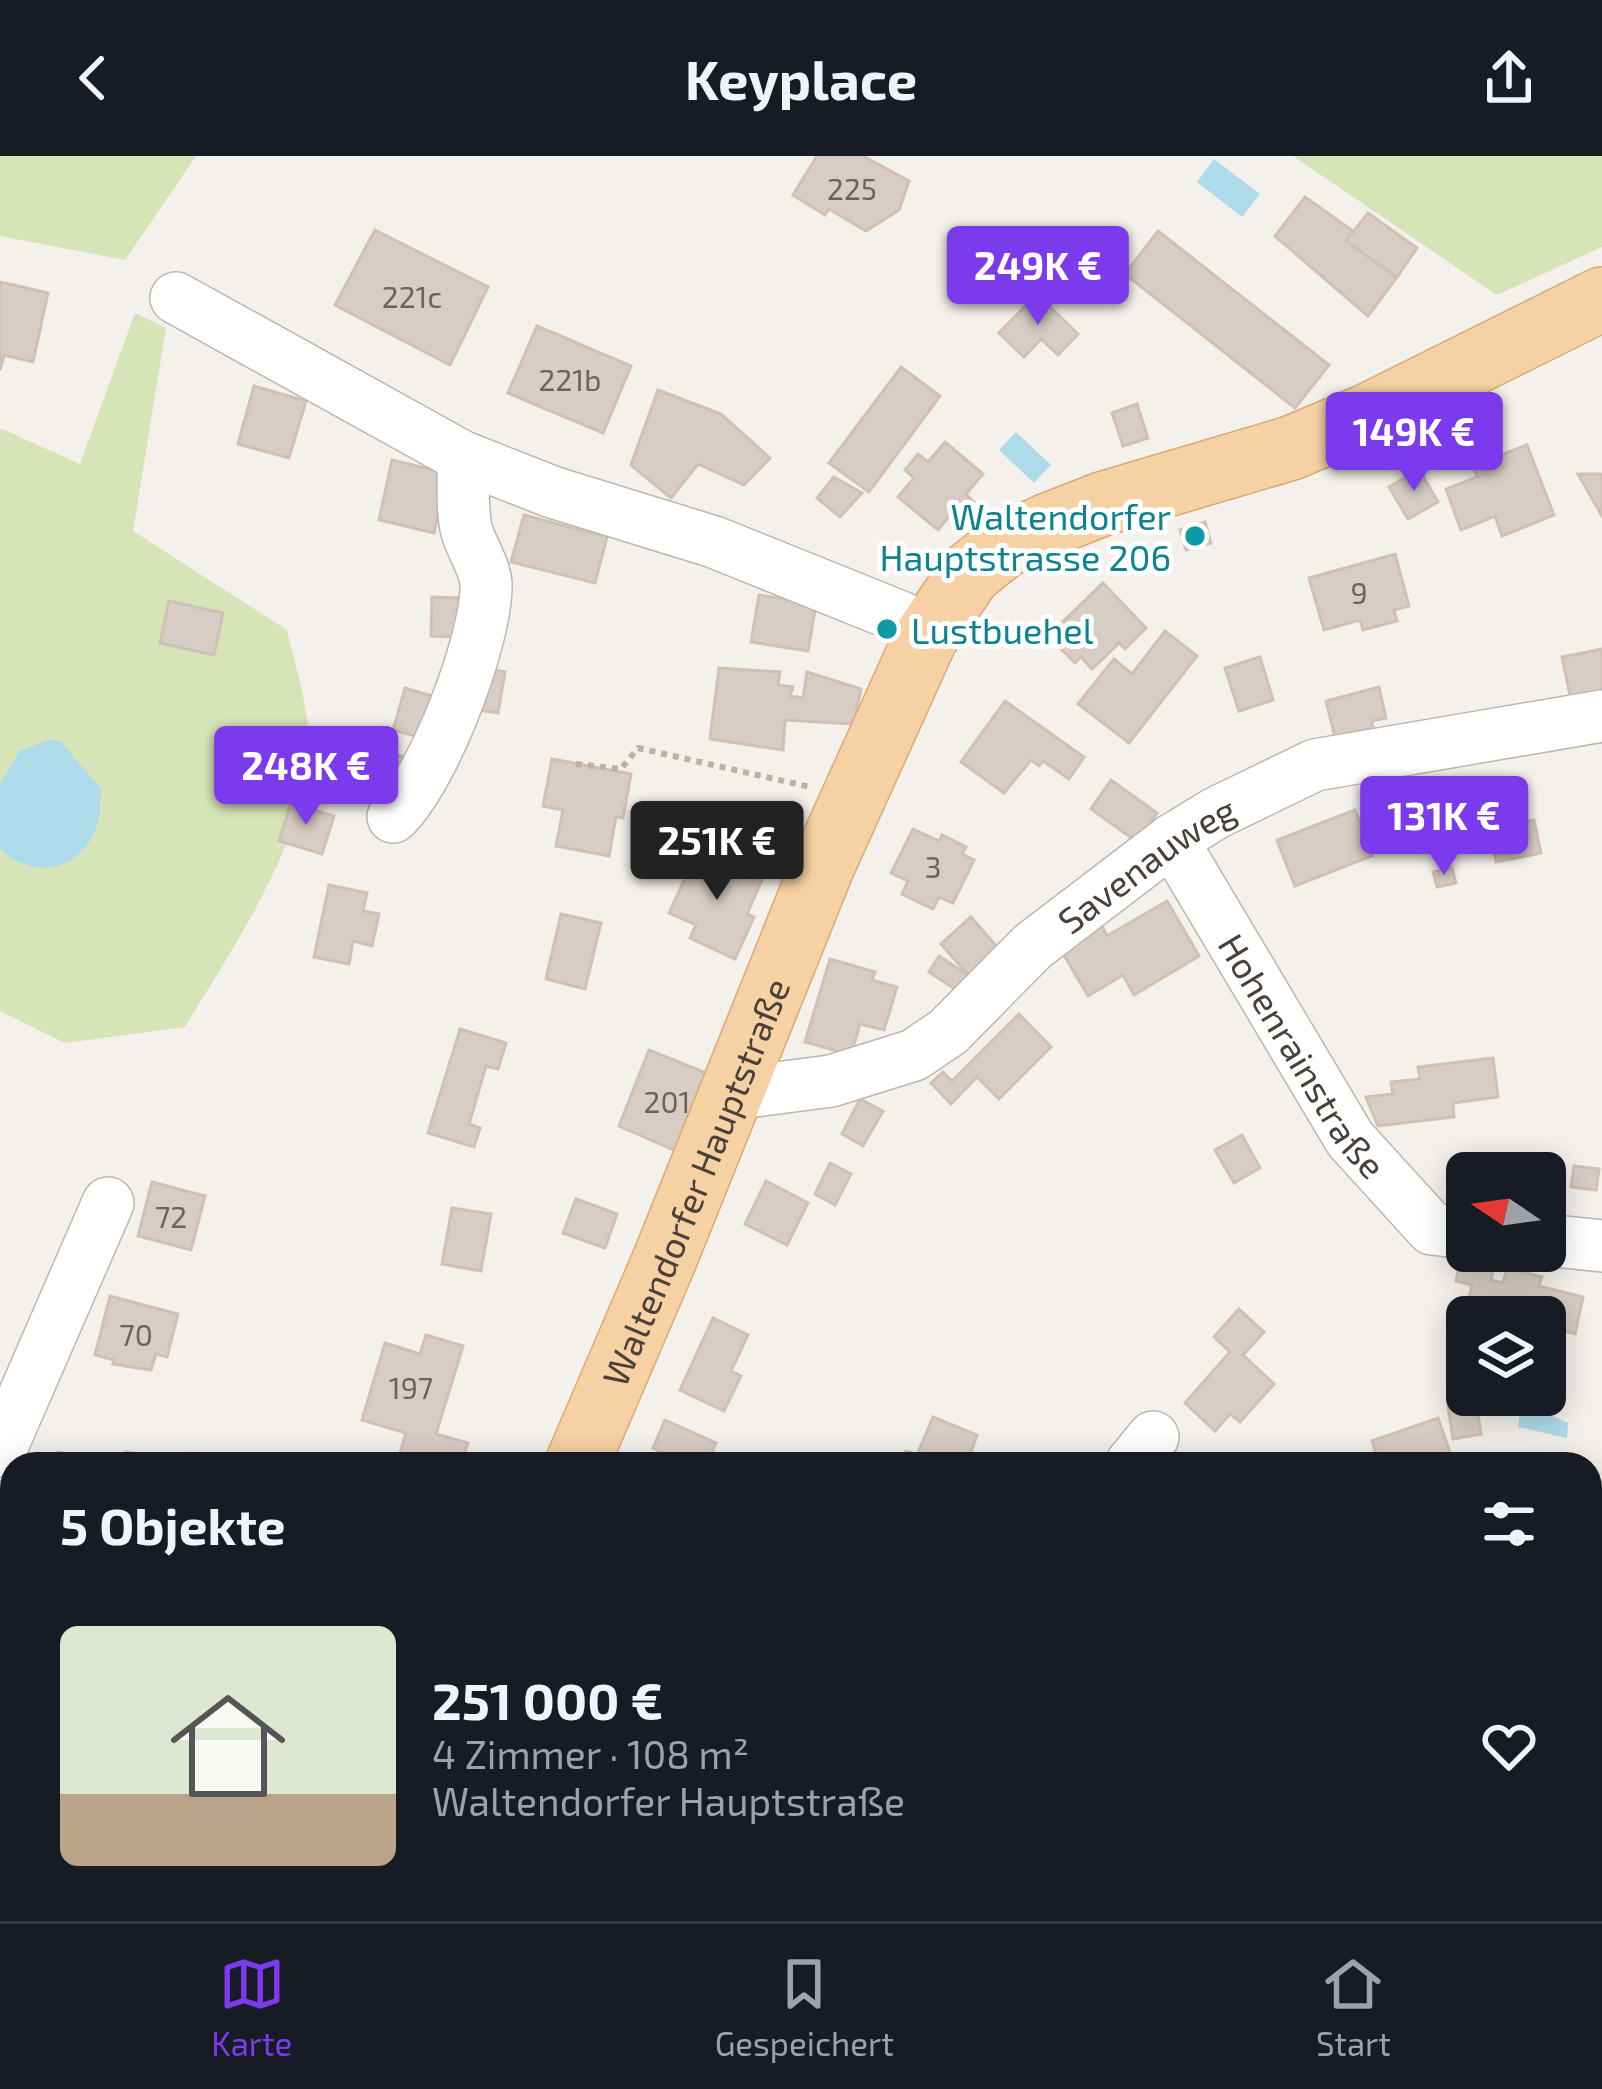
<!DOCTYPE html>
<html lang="de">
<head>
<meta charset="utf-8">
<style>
  body { margin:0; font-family:"Exo 2",sans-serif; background:#242831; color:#f1f3f6; height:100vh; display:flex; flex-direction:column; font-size:45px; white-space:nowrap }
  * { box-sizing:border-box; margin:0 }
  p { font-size:39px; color:#9ea1a6 }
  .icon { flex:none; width:66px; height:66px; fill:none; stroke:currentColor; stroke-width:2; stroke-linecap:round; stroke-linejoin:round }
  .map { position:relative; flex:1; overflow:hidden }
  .details { position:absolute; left:0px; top:1296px; width:1602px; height:471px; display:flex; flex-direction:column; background:#171b24; border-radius:36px 36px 0 0; box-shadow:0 6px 30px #0003 }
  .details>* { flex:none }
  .needle { width:78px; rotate:283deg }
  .buttons { position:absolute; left:1446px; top:996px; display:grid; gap:24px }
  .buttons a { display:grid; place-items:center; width:120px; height:120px; border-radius:18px; background:#171b24; box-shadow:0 6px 30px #0003; font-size:60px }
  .price { position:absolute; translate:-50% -102px; padding:0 27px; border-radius:12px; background:#7c3aed; color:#fff; font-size:39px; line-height:78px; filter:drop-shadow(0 3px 6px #0008) }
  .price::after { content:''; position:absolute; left:50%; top:72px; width:36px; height:27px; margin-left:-18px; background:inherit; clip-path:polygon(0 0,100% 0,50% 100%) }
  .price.active { background:#222; color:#fff }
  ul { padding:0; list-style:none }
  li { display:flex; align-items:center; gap:36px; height:300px; padding:0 60px }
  li span { display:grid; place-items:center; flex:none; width:336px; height:240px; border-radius:18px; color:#555 }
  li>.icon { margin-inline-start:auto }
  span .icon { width:144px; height:144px; fill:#fffc; stroke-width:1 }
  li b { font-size:51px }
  h2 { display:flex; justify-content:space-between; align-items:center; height:144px; padding:0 60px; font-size:51px }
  header { display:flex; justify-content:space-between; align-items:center; height:156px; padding:0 60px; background:#171b24; font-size:54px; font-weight:700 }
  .menu { display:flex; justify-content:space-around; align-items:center; height:168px; border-top:3px solid #363941; background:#171b24; font-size:33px; color:#9ea1a6 }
  .menu a { display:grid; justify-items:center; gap:6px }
  .menu .active { color:#7c3aed }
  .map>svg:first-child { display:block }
</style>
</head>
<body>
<header><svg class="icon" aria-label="back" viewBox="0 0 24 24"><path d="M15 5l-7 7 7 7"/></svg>Keyplace<svg class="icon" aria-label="share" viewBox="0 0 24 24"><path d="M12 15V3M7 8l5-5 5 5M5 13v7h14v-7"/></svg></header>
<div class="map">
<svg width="1602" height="1765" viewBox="0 0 1602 1765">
  <rect width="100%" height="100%" fill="#f4f0eb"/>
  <g fill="#d7e4b8">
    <path d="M0,0H196L125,104L0,80Z"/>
    <path d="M1293,0H1602V91L1497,139Z"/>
    <path d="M135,157L166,172L133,375L287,474C294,506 306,541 308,574C316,673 234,789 185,871L65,887L0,855V272L80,308Z"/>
    <path d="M0,1532L12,1535V1690L0,1687Z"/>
  </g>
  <g fill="#aedbea">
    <path d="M1214,3L1260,38L1242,61L1197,26Z"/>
    <path d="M1016,276L1051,309L1034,327L999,294Z"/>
    <path d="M53,583L61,586L101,633C100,642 101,653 99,662C88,713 36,727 0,693V628L20,594Z"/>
    <path d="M1521,1246L1568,1267L1567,1282L1518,1271Z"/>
  </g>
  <g fill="#d8cdc4" stroke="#cfc1b5" stroke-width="3">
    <path d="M817,0H863L909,25L899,54L866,75L829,53L825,59L793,39Z"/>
    <path d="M1305,41L1353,75L1346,85L1397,121L1368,160L1275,80Z"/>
    <path d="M1368,57L1417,92L1397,121L1346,85Z"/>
    <path d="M375,74L488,131L450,209L335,149Z"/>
    <path d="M1158,75L1329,209L1295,252L1125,118Z"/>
    <path d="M0,126L48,137L33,206L4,199L0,214Z"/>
    <path d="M1037,138L1078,178L1058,199L1041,183L1024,201L999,177Z"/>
    <path d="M537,170L631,210L603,277L508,237Z"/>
    <path d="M901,211L940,240L869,336L829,307Z"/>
    <path d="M254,230L306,245L289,302L238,288Z"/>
    <path d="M658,234L721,258L770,302L744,329L698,308L671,342L631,309Z"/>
    <path d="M1137,248L1148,282L1123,290L1112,257Z"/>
    <path d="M945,286L983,318L966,338L974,346L959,365L951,358L938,374L898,341L914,322L905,314L918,298L928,306Z"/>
    <path d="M1527,289L1554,359L1502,380L1495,360L1461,374L1446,333L1477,321L1473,310Z"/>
    <path d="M392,304L447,317L434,377L379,364Z"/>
    <path d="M1419,313L1438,346L1408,363L1389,331Z"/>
    <path d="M1578,318H1602V360Z"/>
    <path d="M834,321L862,337L840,361L817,342Z"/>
    <path d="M524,359L607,381L595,427L511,406Z"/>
    <path d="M1205,366L1211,387L1186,394L1180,374Z"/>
    <path d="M1395,398L1409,450L1394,454L1397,465L1363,474L1360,464L1324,474L1309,422Z"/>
    <path d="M1103,427L1146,472L1125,493L1119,487L1092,513L1081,501L1075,507L1048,480Z"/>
    <path d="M759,439L816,448L808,495L751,486Z"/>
    <path d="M432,441L460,442L459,481L431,480Z"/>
    <path d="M169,445L223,457L214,499L160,487Z"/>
    <path d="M1165,475L1197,500L1129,587L1078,548L1114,503L1132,518Z"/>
    <path d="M1602,493V537L1571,544L1562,501Z"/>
    <path d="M1260,501L1273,544L1239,555L1225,512Z"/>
    <path d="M480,511L505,516L498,557L473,553Z"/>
    <path d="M719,512L780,516L778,529L793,531L790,540L803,542L807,516L861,533L853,568L785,564L783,594L710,583Z"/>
    <path d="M1379,531L1386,562L1372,565L1373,572L1335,581L1326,545Z"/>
    <path d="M405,532L435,541L422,582L393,574Z"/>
    <path d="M1005,545L1084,601L1069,623L1043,605L1039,610L1031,604L1004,637L961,606Z"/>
    <path d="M384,595L407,602L394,640L370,632L371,608L379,611Z"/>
    <path d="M552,603L631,618L623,662L616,661L609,700L556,690L563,654L543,650Z"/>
    <path d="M1111,624L1157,657L1137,686L1091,653Z"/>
    <path d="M1475,627L1487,688L1447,696L1444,679L1408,686L1399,641Z"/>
    <path d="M291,647L334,660L322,698L279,685Z"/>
    <path d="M1355,654L1372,700L1295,730L1277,684Z"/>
    <path d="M1534,664L1541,697L1496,706L1492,683L1510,680L1508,670Z"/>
    <path d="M913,673L939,685L942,679L966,691L962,698L974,704L953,747L939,741L933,753L902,738L908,725L891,717Z"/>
    <path d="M698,694L762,724L747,758L754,761L735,803L690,782L696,769L669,757Z"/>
    <path d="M1452,712L1456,727L1437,731L1433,716Z"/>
    <path d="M329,729L367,737L363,755L379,758L372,790L353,785L349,808L314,801Z"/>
    <path d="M1167,745L1199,800L1134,839L1123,819L1088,840L1061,794L1102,770L1107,780Z"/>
    <path d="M561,758L601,767L585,833L546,823Z"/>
    <path d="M971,761L999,793L969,820L941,788Z"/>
    <path d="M939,800L969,820L958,835L929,816Z"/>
    <path d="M830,803L875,816L872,824L897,831L884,874L860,868L851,899L805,886Z"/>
    <path d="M1019,858L1051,891L999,943L977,921L951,948L931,927L943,916L952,925Z"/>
    <path d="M460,873L506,887L498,913L486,910L469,968L480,972L474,991L428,977Z"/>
    <path d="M649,894L716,921L683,998L619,970Z"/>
    <path d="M1493,902L1498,941L1453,947L1454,961L1378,970L1366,941L1393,938L1391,926L1420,923L1418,911Z"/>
    <path d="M860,943L883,955L863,990L842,978Z"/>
    <path d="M1242,979L1260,1012L1234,1027L1215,994Z"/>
    <path d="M830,1007L851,1018L835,1049L815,1038Z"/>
    <path d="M1574,1010L1599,1013L1596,1034L1571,1031Z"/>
    <path d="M766,1025L808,1047L787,1089L745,1068Z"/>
    <path d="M152,1026L205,1040L191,1094L138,1080Z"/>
    <path d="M576,1043L617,1058L605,1092L563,1077Z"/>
    <path d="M452,1052L491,1058L481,1115L442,1108Z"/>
    <path d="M1463,1094L1496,1102L1491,1124L1503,1127L1507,1112L1542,1121L1539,1130L1583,1141L1575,1178L1545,1170V1161H1467V1170L1463,1169L1472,1129L1456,1125Z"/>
    <path d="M110,1140L178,1158L167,1201L156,1198L151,1214L113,1208L114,1204L95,1199Z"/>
    <path d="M1239,1153L1264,1176L1243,1199L1274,1228L1240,1266L1230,1258L1215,1275L1185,1247L1230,1196L1214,1181Z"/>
    <path d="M713,1162L748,1179L731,1215L741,1220L724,1255L680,1234Z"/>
    <path d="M426,1179L463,1190L436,1278L468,1287L461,1308H412L398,1304L406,1277L362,1264L385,1187L420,1198Z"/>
    <path d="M1476,1246L1481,1278L1453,1283L1448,1251Z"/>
    <path d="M933,1261L977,1279L970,1299L989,1308H901L906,1295L917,1299Z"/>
    <path d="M1438,1262L1454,1308H1379L1372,1285Z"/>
    <path d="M665,1264L716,1287L707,1308H663L667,1299L653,1292Z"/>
    <path d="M58,1296L114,1308H55Z"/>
    <path d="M126,1296L185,1308H123Z"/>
    <path d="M192,1297L247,1308H190Z"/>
    <path d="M12,1403V1456L1,1454Z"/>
    <path d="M1590,1596H1602V1636L1590,1635Z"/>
    <path d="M0,1708L12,1711V1755H20L18,1765H0Z"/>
    <path d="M334,1755H401L399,1765H332Z"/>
    <path d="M573,1755H648L643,1765H568Z"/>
    <path d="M1130,1755H1182L1196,1762L1125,1765Z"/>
    <path d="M1241,1755H1299L1293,1765H1236Z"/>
  </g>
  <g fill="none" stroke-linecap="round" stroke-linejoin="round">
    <g stroke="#bfb6ae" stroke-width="54">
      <g id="minor">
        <path d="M176,142L463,301L552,336L714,386L903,462L926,481"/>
        <path d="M393,661C433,624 487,484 486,428C485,411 472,392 467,376C461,353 464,324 463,301"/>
        <path id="s1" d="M1172,684L1350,983L1432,1073L1467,1077"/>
        <path id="s2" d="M732,938L831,925L914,899L948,876L1033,790L1172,684L1216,657L1315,609L1602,560"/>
        <path d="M1545,1084L1602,1090"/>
        <path d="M0,1295L108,1047"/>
        <path d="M1131,1308L1153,1281"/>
        <path d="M816,1765L822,1755"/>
        <path d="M1376,1765L1382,1755"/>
      </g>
    </g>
    <g stroke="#d9ab74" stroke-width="66">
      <g id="major">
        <path id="s3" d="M577,1308L664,1105L823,709L926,481L970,417L1004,390L1046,370L1102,348L1291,292L1367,260L1602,143"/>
        <path d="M476,1765L480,1755"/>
      </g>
    </g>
    <path stroke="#bfb0a1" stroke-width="6" stroke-dasharray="6 6" stroke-linecap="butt" d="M576,608L621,613L638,592L810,631"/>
    <use href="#minor" stroke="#fff" stroke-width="51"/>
    <use href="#major" stroke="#f5d1a3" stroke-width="63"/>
  </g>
  <g fill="#0f9aa8" stroke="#fff" stroke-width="4.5">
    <circle cx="1195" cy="380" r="12"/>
    <circle cx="887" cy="473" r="12"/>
  </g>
  <g text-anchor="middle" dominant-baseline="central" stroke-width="10" stroke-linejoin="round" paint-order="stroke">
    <g font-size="30" fill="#6c635c">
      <text x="852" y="32">225</text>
      <text x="412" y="140">221c</text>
      <text x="570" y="223">221b</text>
      <text x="1359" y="436">9</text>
      <text x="933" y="710">3</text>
      <text x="667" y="945">201</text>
      <text x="171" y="1060">72</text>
      <text x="136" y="1178">70</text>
      <text x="411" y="1231">197</text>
    </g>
    <g font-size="36" fill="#0d838f" stroke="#fff" text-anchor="end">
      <text x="1171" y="359">Waltendorfer<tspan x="1171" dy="41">Hauptstrasse 206</tspan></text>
      <text x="911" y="473" text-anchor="start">Lustbuehel</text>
    </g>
    <g font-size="36" fill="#484039" stroke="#fff">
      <text stroke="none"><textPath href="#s2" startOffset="489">Savenauweg</textPath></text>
      <text stroke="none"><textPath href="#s1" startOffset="252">Hohenrainstraße</textPath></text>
      <text stroke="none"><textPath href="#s3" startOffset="306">Waltendorfer Hauptstraße</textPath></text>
    </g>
  </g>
</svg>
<div class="buttons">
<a><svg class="needle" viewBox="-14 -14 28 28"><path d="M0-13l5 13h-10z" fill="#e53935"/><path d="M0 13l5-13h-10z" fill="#9ea1a6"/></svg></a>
<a><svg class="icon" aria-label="layers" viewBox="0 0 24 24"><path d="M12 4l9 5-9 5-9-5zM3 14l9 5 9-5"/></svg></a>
</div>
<b class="price" style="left:1038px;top:172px">249K €</b>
<b class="price" style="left:1414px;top:338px">149K €</b>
<b class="price" style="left:306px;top:672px">248K €</b>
<b class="price" style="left:1444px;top:722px">131K €</b>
<b class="price active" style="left:717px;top:747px">251K €</b>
<section class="details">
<h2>5 Objekte<svg class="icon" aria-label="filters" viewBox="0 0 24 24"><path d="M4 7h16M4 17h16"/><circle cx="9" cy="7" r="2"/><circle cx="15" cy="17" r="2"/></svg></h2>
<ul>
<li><span style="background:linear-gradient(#dfe7d0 70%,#b9a48a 0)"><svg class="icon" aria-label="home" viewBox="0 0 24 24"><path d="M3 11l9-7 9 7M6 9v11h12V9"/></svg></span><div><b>251 000 €</b><p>4 Zimmer · 108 m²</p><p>Waltendorfer Hauptstraße</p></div><svg class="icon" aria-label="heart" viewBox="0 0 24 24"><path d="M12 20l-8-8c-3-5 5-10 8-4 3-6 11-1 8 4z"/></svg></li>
</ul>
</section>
</div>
<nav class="menu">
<a class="active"><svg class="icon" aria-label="map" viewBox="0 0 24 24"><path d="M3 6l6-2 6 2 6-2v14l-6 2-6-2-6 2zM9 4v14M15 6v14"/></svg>Karte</a>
<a><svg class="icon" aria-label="saved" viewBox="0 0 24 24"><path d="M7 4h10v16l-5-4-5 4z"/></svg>Gespeichert</a>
<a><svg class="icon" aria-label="home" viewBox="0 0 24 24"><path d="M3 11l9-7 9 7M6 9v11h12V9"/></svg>Start</a>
</nav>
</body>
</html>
